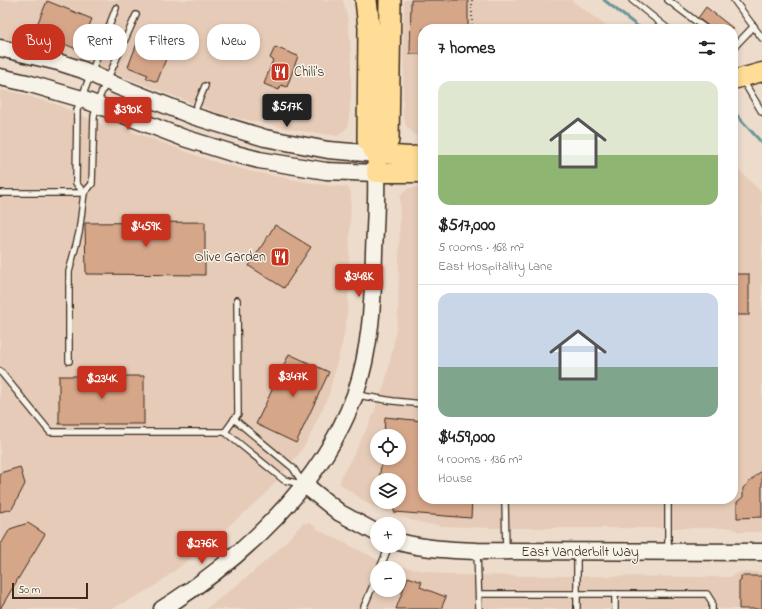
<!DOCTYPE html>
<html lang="en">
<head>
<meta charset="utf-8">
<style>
  body { margin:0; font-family:"Indie Flower",sans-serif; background:#f6f6f6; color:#222; height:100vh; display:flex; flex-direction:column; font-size:15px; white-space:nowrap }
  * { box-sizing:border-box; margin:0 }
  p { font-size:13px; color:#767676 }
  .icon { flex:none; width:22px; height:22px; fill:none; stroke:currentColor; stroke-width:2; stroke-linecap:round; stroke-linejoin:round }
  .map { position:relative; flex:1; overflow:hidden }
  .details { position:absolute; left:418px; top:24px; width:320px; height:480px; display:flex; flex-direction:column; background:#fff; border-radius:16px; box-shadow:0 2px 6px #0003 }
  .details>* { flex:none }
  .guide { position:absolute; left:12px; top:24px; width:346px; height:36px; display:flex; gap:8px }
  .buttons { position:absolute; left:370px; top:429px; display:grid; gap:8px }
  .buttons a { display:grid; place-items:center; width:36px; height:36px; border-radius:50%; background:#fff; box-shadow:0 2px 6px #0003; font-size:20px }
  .scale { position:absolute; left:12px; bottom:10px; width:76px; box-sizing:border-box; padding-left:4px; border:2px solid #3b2a1e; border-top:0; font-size:11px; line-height:14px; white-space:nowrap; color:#3b2a1e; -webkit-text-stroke:3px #f7f3e8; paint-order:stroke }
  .price { position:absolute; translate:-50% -34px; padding:0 9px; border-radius:4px; background:#c8321e; color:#fff; font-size:13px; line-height:26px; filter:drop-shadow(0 1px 2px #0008) }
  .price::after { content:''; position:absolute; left:50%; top:24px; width:12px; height:9px; margin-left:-6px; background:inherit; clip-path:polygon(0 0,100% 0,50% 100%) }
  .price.current { background:#222; color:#fff }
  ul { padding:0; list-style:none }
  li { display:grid; align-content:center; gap:8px; height:212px; padding:0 20px }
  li+li { border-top:1px solid #e0e0e0 }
  li span { display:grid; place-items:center; height:124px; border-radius:12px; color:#555 }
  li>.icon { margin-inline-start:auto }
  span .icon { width:72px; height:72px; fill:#fffc; stroke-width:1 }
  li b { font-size:17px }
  h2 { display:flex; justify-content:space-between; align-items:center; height:48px; padding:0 20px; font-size:17px }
  .pill { padding:0 14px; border-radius:16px; background:#fff; box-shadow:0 2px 6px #0003; font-size:14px; line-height:36px }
  .pill.current { background:#c8321e; color:#fff }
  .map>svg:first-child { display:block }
</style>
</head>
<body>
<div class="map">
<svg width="762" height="609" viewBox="0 0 762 609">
  <rect width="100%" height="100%" fill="#eddccc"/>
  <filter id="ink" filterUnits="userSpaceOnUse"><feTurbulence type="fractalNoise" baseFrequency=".025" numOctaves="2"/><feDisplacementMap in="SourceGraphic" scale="8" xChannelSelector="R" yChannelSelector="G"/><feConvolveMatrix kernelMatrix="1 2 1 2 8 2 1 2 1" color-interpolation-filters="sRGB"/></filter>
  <g filter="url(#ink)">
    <g fill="#e6ccb8" fill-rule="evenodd">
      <path d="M0,0H343L348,20L351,50V96L348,127L338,136L300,131L224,115L69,56L0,38Z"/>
      <path d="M404,0H571L610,29H423V138L416,136L406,126L403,114Z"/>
      <path d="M0,90L15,92L58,105L104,125L122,128L212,161L250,171L317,184L347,187L351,192L348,307L344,336L328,397L309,438L298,455L263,497L190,559L152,588L112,609H0Z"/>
      <path d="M733,164L762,193V532H739L732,528H494L442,526L422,523L392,515L367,503L340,484L341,477L355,452L371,420L385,383L393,347L398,316L400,196L403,192L409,188L423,187V499H733ZM377,436H399V458H377ZM377,480H399V502H377Z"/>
      <path d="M303,523H310L319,530L387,564L448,575L730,577L740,572H762V609H206L246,578L279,549ZM377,568H399V590H377Z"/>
    </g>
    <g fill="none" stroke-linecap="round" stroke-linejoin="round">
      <g stroke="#6c9597" stroke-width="3">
        <path d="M604,0L641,29"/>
        <path d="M733,111L762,143"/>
      </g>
    </g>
    <g fill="#d6a689" stroke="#3b2a1e">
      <path d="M411,0H468V29H423V54H410Z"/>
      <path d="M47,1L92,19L79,50L34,32Z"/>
      <path d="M706,7L734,29H712L698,18Z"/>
      <path d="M139,38L169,51L157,82L146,78L148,75L128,67Z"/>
      <path d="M275,47L298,56L287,87L281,85L279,90L264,84L273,60L270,58Z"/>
      <path d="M205,222V275L86,274L85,223Z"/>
      <path d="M275,225L311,247L284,288L249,266Z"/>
      <rect x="733" y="274" width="16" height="41"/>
      <path d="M289,354L329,372L296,443L256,424Z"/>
      <rect x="59" y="376" width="85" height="48"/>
      <path d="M385,417L423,421V499H472L471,518L394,512V502H399V480H379L382,458H399V436H384Z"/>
      <path d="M20,467L25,484L12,509L0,512V473Z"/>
      <path d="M762,470V517L737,518V502L743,497V488Z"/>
      <path d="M28,523L45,534L0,609V546L10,529Z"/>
      <path d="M741,576H762V609H739V581H741Z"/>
      <path d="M408,577L422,582L420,587L446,597L441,609H396Z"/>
    </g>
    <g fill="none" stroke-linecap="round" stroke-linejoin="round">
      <g stroke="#3b2a1e" stroke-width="8">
        <g id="lane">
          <path d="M632,0L668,29"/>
          <path d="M668,0L706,29"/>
          <path d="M734,0L762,38"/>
          <path d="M733,46L736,45L754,26"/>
          <path d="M742,79L762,112"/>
          <path d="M193,115L205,86"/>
          <path d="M0,193H84"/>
          <path d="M84,193L76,183L77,110L116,8"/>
          <path d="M69,361V272L79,233L84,193L92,184L94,116L100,96L136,15"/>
          <path d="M0,371L50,432H225L238,414L237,300"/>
          <path d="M357,395L393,401L423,404"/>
          <path d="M234,419L293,468L302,482"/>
          <path d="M225,432L284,480L301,484"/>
          <path d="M505,499L506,551"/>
          <path d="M668,499V550"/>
          <path d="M477,551L479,609"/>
          <path d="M380,568L389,546"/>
          <path d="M479,594H707L712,602V609"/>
          <path d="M363,609L377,576"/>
          <path d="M577,609V552"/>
          <path d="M615,609V594"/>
        </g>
      </g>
      <g stroke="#3b2a1e" stroke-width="19">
        <g id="secondary">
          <path d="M0,48L58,62L83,70L117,86L193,116L265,138L328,150L377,154"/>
          <path d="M0,77L27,83L82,99L184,138L232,153L259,160L326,171L376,173C377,200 375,226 374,252C373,300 371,349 355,395C321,486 242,559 162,609"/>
          <path d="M305,485L340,513L377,533"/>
          <path d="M399,542C425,549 451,550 477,551L762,552"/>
        </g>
      </g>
      <g stroke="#3b2a1e" stroke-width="21">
        <g id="primary">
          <path d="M733,80L762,72"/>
          <path d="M423,155L410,156L377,154L376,173H423"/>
        </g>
      </g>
      <g stroke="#3b2a1e" stroke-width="24">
        <path id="highway" d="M366,0L369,28L368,140L377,154L388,140L390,0"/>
      </g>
      <path stroke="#3b2a1e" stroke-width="2" stroke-dasharray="1 3" stroke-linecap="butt" d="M472,29V0"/>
      <use href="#lane" stroke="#f7f3e8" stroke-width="5.5"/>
      <use href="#secondary" stroke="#f7f3e8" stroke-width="16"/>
      <use href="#primary" stroke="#ffdd96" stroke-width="18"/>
      <use href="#highway" stroke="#ffdd96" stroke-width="21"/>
    </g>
  </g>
  <defs>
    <g id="restaurant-square" transform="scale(1)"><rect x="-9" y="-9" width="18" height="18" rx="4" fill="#c8321e" stroke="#f7f3e8"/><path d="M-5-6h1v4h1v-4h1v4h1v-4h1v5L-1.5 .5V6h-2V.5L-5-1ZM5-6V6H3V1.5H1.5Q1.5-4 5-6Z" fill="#fff"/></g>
  </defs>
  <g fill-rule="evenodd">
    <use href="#restaurant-square" x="280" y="72"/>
    <use href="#restaurant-square" x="280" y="257"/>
  </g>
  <g text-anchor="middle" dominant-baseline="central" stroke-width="3" stroke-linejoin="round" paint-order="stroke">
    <g font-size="14" fill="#3b2a1e" stroke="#f7f3e8" text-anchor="start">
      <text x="294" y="72">Chili's</text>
      <text x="266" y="257" text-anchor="end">Olive Garden</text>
    </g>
    <g font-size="14" fill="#3b2a1e" stroke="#f7f3e8">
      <text x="580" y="552">East Vanderbilt Way</text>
    </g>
  </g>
</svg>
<div class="buttons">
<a><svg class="icon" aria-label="locate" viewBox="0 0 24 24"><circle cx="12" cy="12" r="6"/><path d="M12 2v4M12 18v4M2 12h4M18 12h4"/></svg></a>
<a><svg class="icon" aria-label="layers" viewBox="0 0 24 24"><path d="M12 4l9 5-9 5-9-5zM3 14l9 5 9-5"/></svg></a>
<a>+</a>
<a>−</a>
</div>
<div class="scale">50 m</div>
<b class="price current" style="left:287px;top:128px">$517K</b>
<b class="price" style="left:128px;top:131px">$390K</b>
<b class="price" style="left:146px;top:248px">$459K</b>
<b class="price" style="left:359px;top:298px">$348K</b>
<b class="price" style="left:293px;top:398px">$347K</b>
<b class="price" style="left:102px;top:400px">$234K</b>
<b class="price" style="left:202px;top:565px">$276K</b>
<div class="guide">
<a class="pill current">Buy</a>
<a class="pill">Rent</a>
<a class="pill">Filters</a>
<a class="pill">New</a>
</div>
<section class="details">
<h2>7 homes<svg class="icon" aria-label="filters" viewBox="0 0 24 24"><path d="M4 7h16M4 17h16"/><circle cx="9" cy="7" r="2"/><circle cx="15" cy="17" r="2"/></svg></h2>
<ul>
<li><span style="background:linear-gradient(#dfe7d0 60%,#8fb573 0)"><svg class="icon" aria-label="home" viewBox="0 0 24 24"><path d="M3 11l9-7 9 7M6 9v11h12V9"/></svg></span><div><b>$517,000</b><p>5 rooms · 168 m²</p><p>East Hospitality Lane</p></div></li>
<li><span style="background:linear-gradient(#c9d6e8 60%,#7fa58c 0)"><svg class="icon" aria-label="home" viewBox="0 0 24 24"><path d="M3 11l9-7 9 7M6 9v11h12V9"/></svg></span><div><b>$459,000</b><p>4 rooms · 136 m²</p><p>House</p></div></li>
</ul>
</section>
</div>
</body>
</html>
